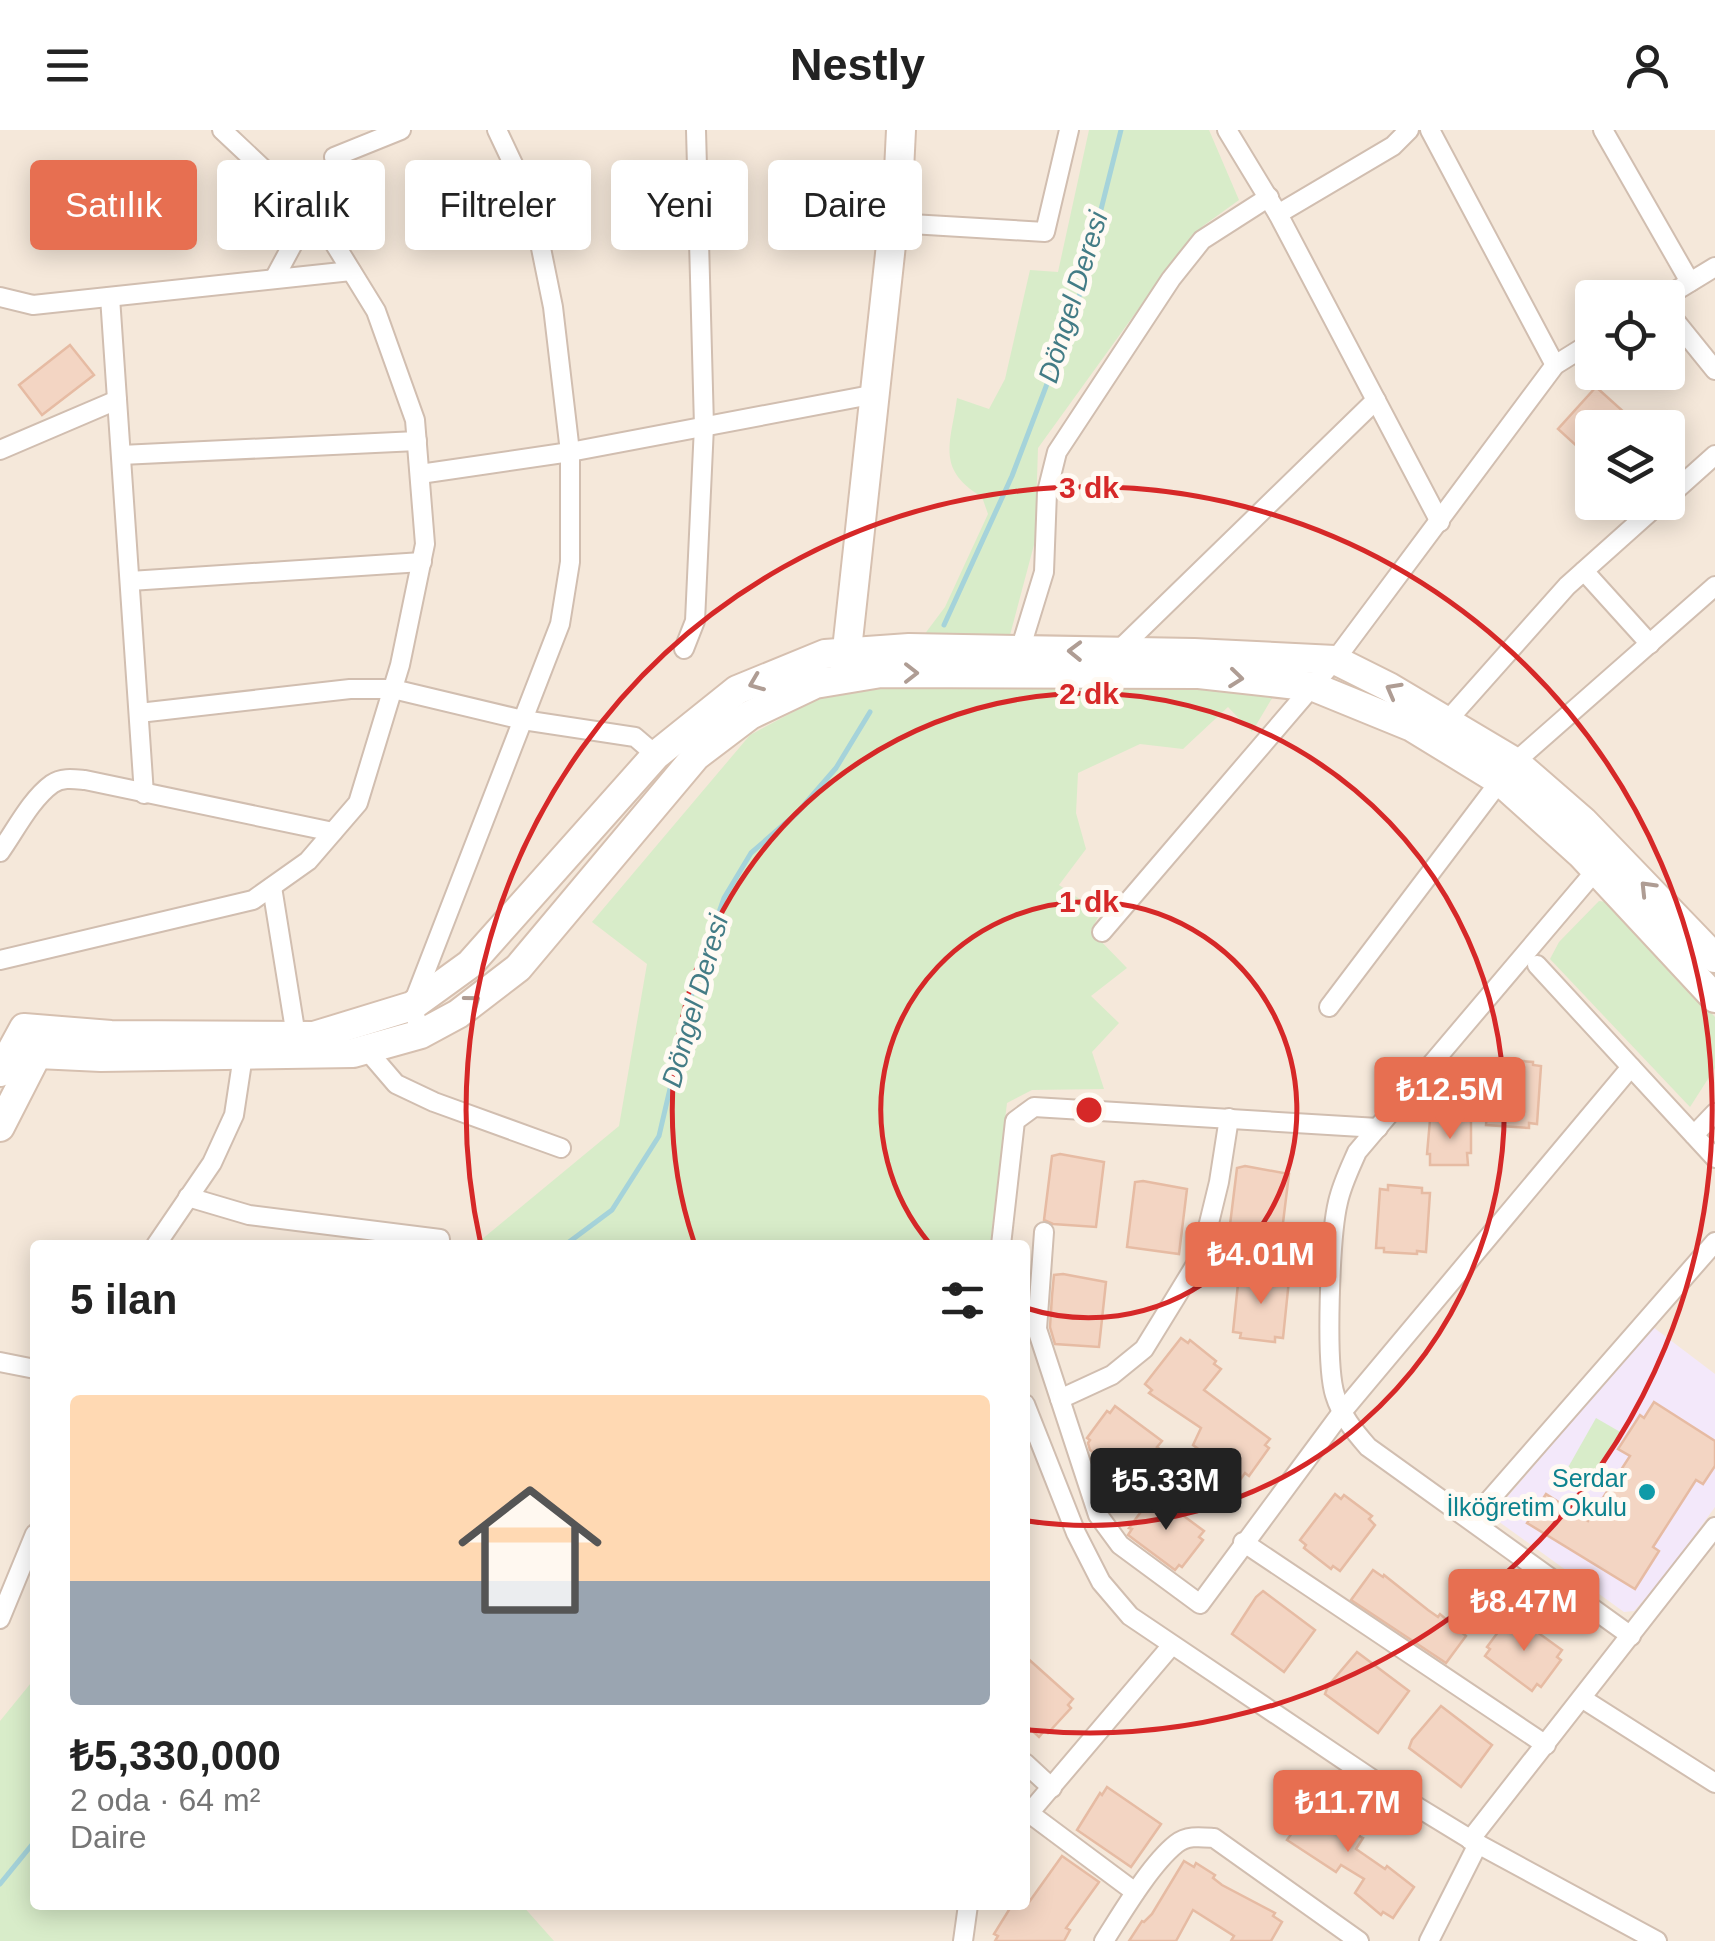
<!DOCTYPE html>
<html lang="tr">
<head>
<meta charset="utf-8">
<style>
  body { margin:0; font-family:Helvetica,sans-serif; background:#f6f6f6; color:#222; height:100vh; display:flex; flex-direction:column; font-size:38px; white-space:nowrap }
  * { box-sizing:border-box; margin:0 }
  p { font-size:32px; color:#767676 }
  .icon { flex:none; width:55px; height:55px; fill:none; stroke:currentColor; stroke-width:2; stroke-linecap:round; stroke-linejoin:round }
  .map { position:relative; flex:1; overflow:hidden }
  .drawer { position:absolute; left:30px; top:1110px; width:1000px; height:670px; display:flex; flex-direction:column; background:#fff; border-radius:10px; box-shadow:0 5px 25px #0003 }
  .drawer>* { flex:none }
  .guide { position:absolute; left:30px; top:30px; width:1000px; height:90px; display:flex; gap:20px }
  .controls { position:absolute; left:1575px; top:150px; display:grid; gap:20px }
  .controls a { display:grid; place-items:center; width:110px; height:110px; border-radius:10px; background:#fff; box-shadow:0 5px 25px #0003; font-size:50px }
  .price { position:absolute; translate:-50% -85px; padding:0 22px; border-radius:10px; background:#e76f51; color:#fff; font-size:32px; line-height:65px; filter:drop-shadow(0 2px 5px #0008) }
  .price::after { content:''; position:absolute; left:50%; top:60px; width:30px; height:22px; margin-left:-15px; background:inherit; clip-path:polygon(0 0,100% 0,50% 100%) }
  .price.on { background:#222; color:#fff }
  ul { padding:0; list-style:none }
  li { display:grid; align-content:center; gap:20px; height:530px; padding:0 40px }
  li+li { border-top:2px solid #e0e0e0 }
  li span { display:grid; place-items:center; height:310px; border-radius:10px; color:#555 }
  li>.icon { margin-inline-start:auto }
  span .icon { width:180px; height:180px; fill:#fffc; stroke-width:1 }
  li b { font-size:42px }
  h2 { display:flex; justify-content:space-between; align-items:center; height:120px; padding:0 40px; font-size:42px }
  .tag { padding:0 35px; border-radius:10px; background:#fff; box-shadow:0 5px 25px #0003; font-size:35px; line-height:90px }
  .tag.on { background:#e76f51; color:#fff }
  header { display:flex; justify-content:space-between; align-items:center; height:130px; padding:0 40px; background:#fff; font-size:45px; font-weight:800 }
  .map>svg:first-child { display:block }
</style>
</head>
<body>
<header><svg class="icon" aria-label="menu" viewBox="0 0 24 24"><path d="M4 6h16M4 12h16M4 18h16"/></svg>Nestly<svg class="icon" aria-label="person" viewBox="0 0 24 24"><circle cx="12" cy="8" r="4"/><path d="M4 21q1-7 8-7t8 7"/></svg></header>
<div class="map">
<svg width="1715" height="1811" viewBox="0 0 1715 1811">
  <rect width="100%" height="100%" fill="#fdf6ec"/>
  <path fill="#f5e8da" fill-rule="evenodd" d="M0,0H1715V1811H0ZM1592,168H1668V242H1592ZM1592,298H1668V372H1592ZM35,1115H1025V1775H35Z"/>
  <path fill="#f3e8fa" d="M1653,1197L1715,1244V1377L1665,1446L1634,1481L1624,1482L1491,1386Z"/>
  <g fill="#d8ecc9">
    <path d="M1089,0H1209L1239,70L1203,96L1181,120L1038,318L1035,411L1009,509L924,505L945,477L988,384L982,367C935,339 951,313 957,268L989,279L1005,249L1030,140L1058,142Z"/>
    <path d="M1193,552L1274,565L1252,602L1228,577L1183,619L1140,614L1078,643L1076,683L1086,719L1059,755L1100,783L1091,801L1127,838L1091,866L1119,893L1092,922L1104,959L1032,960L1007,973L990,1115H475L619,996L647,834L592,792L750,605L823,566L913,555Z"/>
    <path d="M1599,771L1607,772L1715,887V938L1690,977L1550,829L1559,812Z"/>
    <path d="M1596,1288L1622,1303L1593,1356L1566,1341Z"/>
    <path d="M35,1548V1775H522L554,1811H0V1591Z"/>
  </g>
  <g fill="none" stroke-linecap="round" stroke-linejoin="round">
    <g stroke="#a5d3da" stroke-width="5">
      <path d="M944,495L1012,346L1077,175L1121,0"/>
      <path d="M565,1115L612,1080L659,1006L696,847L724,768L751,723L797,683L836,638L870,582"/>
      <path d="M0,1754L35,1711"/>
    </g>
  </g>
  <g fill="#f3d5c3" stroke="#e6bba3" stroke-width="2.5">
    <path d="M70,215L94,245L42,285L19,255Z"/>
    <path d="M1596,257L1625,283L1612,298H1592V330L1558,299Z"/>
    <path d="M1500,929L1533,932V935L1541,936L1537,994L1529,993V998L1486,995L1491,932H1500Z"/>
    <path d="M1471,989V1023H1467L1468,1035H1430V1024H1427L1430,990Z"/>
    <path d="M1060,1024L1104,1032L1096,1097L1053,1094L1044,1090L1052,1026Z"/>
    <path d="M1245,1036L1289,1044L1281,1109L1229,1103L1237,1038Z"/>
    <path d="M1143,1051L1187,1059L1179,1124L1127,1117L1135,1052Z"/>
    <path d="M1388,1055L1422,1058V1063H1430L1426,1122L1417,1121V1124L1384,1122V1118H1376L1380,1059L1388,1060Z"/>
    <path d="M1248,1142L1281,1146V1149L1289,1150L1283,1208L1275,1207V1212L1240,1208L1241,1203L1233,1202L1239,1144L1248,1145Z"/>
    <path d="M1063,1144L1106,1152L1099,1217L1055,1214L1050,1197L1052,1166L1054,1145Z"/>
    <path d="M1181,1208L1188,1213L1190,1210L1216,1231L1214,1234L1221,1239L1204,1260L1270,1309L1265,1315L1269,1318L1249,1346L1245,1343L1240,1350L1193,1315L1201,1298L1149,1263L1152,1260L1145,1254Z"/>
    <path d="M1654,1272L1715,1311V1336L1703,1354L1696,1350L1653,1417L1659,1421L1635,1459L1527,1393L1546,1364L1588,1391L1630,1326L1618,1319L1640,1285L1644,1288Z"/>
    <path d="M1115,1276L1162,1311L1157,1317L1161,1320L1136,1354L1090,1320L1088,1313L1090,1310L1087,1308L1107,1281L1110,1283Z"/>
    <path d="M1154,1364L1204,1401L1199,1407L1203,1410L1182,1437L1179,1435L1175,1440L1128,1405L1132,1399L1129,1398Z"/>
    <path d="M1335,1364L1341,1369L1344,1365L1372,1386L1369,1389L1375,1395L1340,1441L1333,1436L1331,1439L1304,1418L1306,1415L1300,1410Z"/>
    <path d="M1373,1440L1383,1447L1384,1445L1428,1480L1438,1487L1440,1484L1466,1506L1446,1533L1351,1470Z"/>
    <path d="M1263,1461L1315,1500L1284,1542L1232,1504L1256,1467Z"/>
    <path d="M1515,1486L1562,1520L1557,1527L1561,1530L1541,1557L1537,1554L1532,1561L1485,1526L1490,1519L1487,1517L1507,1490L1510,1492Z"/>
    <path d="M1357,1522L1409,1561L1378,1603L1325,1564L1328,1556Z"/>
    <path d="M1025,1526L1073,1569L1068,1575L1071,1578L1048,1603L1045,1600L1039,1607L1025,1594Z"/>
    <path d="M1441,1576L1492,1615L1461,1657L1409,1618L1412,1610Z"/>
    <path d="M1107,1657L1161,1694L1131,1737L1077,1700L1100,1663L1102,1665Z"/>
    <path d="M1315,1667L1364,1699L1359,1706L1363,1708L1356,1719L1385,1739L1387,1736L1414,1757L1393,1788L1383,1782L1381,1785L1355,1763L1364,1749L1341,1735L1336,1742L1287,1710L1292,1703L1289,1701L1307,1672L1310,1674Z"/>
    <path d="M1062,1726L1099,1752L1066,1798L1070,1800L1064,1811H995L998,1806L994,1804L1012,1775H1027Z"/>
    <path d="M1184,1731L1194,1737L1196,1733L1215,1745L1213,1748L1222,1755L1275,1783L1273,1786L1282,1792L1271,1811H1231L1234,1806L1193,1780L1176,1811H1129L1142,1791L1144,1792L1152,1784Z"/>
  </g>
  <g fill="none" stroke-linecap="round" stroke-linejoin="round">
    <g stroke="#d1beb0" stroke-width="22">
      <g id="street">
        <path d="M1227,0L1278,84L1440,392"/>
        <path d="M1430,0L1555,235"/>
        <path d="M1603,0L1690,152"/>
        <path d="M334,27L401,0"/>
        <path d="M1278,84L1393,16L1409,0"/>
        <path d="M894,93L1045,102L1069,0"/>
        <path d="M274,149L310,82"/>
        <path d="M0,167L33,175L351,141"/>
        <path d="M110,167L144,664"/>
        <path d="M1664,168L1715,137"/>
        <path d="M1668,182L1715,240"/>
        <path d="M0,320L117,270"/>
        <path d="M121,325L417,311"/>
        <path d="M420,344L570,322L876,264"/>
        <path d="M1668,367L1715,325"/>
        <path d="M1584,441L1650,514"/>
        <path d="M130,451L422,432"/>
        <path d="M684,519L695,491L704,296L696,0"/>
        <path d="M1020,520L1044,442L1047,362L1057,322L1171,149L1202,110L1269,67"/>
        <path d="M1118,521L1376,270"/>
        <path d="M139,583L350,559H393L523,590L635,607L656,625"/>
        <path d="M1447,591L1567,456L1661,372"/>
        <path d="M1515,632L1715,456"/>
        <path d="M0,722C15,701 31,669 52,654C62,647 74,649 85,650L333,702"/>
        <path d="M1602,733L1357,1022C1350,1038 1342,1054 1338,1072C1330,1105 1325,1234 1335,1265C1341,1285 1354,1301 1368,1317L1631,1506"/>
        <path d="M272,757L296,906"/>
        <path d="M1102,802L1335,530L1555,235L1592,212"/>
        <path d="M0,830L253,770L308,731L358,673L400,535L425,414L415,290L376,181L323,95L222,0"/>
        <path d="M1537,835L1715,1028"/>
        <path d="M1329,877L1500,651"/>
        <path d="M421,904L412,876L560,494L570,432V322L553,177L532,74L497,0"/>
        <path d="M366,919L396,954L434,972L561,1018"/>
        <path d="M1694,1005L1715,983"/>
        <path d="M188,1067L249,1085L440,1109"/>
        <path d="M1044,1102L1037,1199L1098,1385L1120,1415L1200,1474L1342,1282L1631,937"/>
        <path d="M156,1115L212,1033L234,985L244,919"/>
        <path d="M1001,1115L1015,991L1034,977L1378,998"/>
        <path d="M0,1232L35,1239"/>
        <path d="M1060,1269L1112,1245L1144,1219L1176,1167L1201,1126L1219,1052L1229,988"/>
        <path d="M1025,1274L1076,1403L1101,1452L1130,1486L1378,1653L1478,1714L1657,1811"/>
        <path d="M1472,1390L1715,1112"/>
        <path d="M1243,1412L1546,1615"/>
        <path d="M0,1489L35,1404"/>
        <path d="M1583,1569L1715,1653"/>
        <path d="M1025,1633L1052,1658"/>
        <path d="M1029,1683L1135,1762"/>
        <path d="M1025,1688L1172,1515"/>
        <path d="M1470,1710L1715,1397"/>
        <path d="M963,1811L968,1775"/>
        <path d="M1104,1811C1122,1783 1150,1735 1176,1714C1187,1705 1201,1707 1214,1708L1359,1811"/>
        <path d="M1429,1811L1478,1714"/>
      </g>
    </g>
    <g stroke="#d6c0b0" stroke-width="32">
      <g id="secondary">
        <path d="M845,538L899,41L901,0"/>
        <path d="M38,924L101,927L353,923L421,904L458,884L518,838L696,626L750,585L815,554L881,543L1199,544L1314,557L1412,597L1500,651L1581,724L1715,868"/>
        <path d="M0,942L24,898L111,905L314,906L412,876L470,834L656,625L737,560L825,524L909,518L1194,523L1335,530L1389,557L1515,632L1583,691L1715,828"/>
        <path d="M0,997L45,909"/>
      </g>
    </g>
    <use href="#street" stroke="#fff" stroke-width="18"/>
    <use href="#secondary" stroke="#fff" stroke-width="28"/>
  </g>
  <defs><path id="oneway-chevron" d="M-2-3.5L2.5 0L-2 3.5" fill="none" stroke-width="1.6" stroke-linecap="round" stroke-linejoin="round" transform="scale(2.5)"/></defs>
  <g stroke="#af9d94">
    <use href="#oneway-chevron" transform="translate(1075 521) rotate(-179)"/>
    <use href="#oneway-chevron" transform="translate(911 543)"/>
    <use href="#oneway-chevron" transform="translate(1236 548) rotate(6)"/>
    <use href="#oneway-chevron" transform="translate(756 553) rotate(158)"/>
    <use href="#oneway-chevron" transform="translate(1393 560) rotate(-151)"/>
    <use href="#oneway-chevron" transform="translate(1647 758) rotate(-134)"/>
    <use href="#oneway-chevron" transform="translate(473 872) rotate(-37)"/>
  </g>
  <g fill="none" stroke="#d62828" stroke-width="5">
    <path d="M930 1114A208 208 0 1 1 1026 1178"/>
    <path d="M694 1112A416 416 0 1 1 1028 1391"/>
    <path d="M481 1115A623 623 0 1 1 1029 1600"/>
  </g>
  <circle fill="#0f9aa8" stroke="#fffaf3" stroke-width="4" cx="1647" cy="1362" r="10"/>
  <g text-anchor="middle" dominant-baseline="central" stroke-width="10" stroke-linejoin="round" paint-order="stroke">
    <g font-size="25" fill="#0d838f" stroke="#fffaf3" text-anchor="end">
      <text x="1627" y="1348">Serdar<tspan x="1627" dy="29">İlköğretim Okulu</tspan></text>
    </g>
    <g font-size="28" font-style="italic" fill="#437c86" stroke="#fffaf3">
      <text transform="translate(1073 167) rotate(-73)">Döngel Deresi</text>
      <text transform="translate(695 871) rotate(-74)">Döngel Deresi</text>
    </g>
  </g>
  <circle cx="1089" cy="980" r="15" fill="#d62828" stroke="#fffaf3" stroke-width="5"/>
  <g font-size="30" text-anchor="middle" font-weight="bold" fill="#d62828" stroke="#fffaf3" stroke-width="10" stroke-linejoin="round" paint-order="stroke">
    <text x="1089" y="368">3 dk</text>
    <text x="1089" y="574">2 dk</text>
    <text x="1089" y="782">1 dk</text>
  </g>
</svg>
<div class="controls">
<a><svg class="icon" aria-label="locate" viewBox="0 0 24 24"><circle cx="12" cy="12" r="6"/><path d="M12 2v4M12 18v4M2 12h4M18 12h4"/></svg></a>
<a><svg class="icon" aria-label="layers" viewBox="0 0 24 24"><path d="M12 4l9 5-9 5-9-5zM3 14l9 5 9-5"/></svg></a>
</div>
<b class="price" style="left:1450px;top:1012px">₺12.5M</b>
<b class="price" style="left:1261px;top:1177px">₺4.01M</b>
<b class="price on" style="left:1166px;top:1403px">₺5.33M</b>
<b class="price" style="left:1524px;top:1524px">₺8.47M</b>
<b class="price" style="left:1348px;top:1725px">₺11.7M</b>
<div class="guide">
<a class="tag on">Satılık</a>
<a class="tag">Kiralık</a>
<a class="tag">Filtreler</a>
<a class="tag">Yeni</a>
<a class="tag">Daire</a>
</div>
<section class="drawer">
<h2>5 ilan<svg class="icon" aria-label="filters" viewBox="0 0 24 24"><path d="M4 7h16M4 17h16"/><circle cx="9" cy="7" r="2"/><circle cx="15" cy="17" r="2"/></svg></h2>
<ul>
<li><span style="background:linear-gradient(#ffd9b3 60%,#9aa5b1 0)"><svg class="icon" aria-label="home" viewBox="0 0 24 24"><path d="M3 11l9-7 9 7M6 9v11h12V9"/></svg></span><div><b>₺5,330,000</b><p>2 oda · 64 m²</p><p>Daire</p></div></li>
</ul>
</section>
</div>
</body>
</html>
